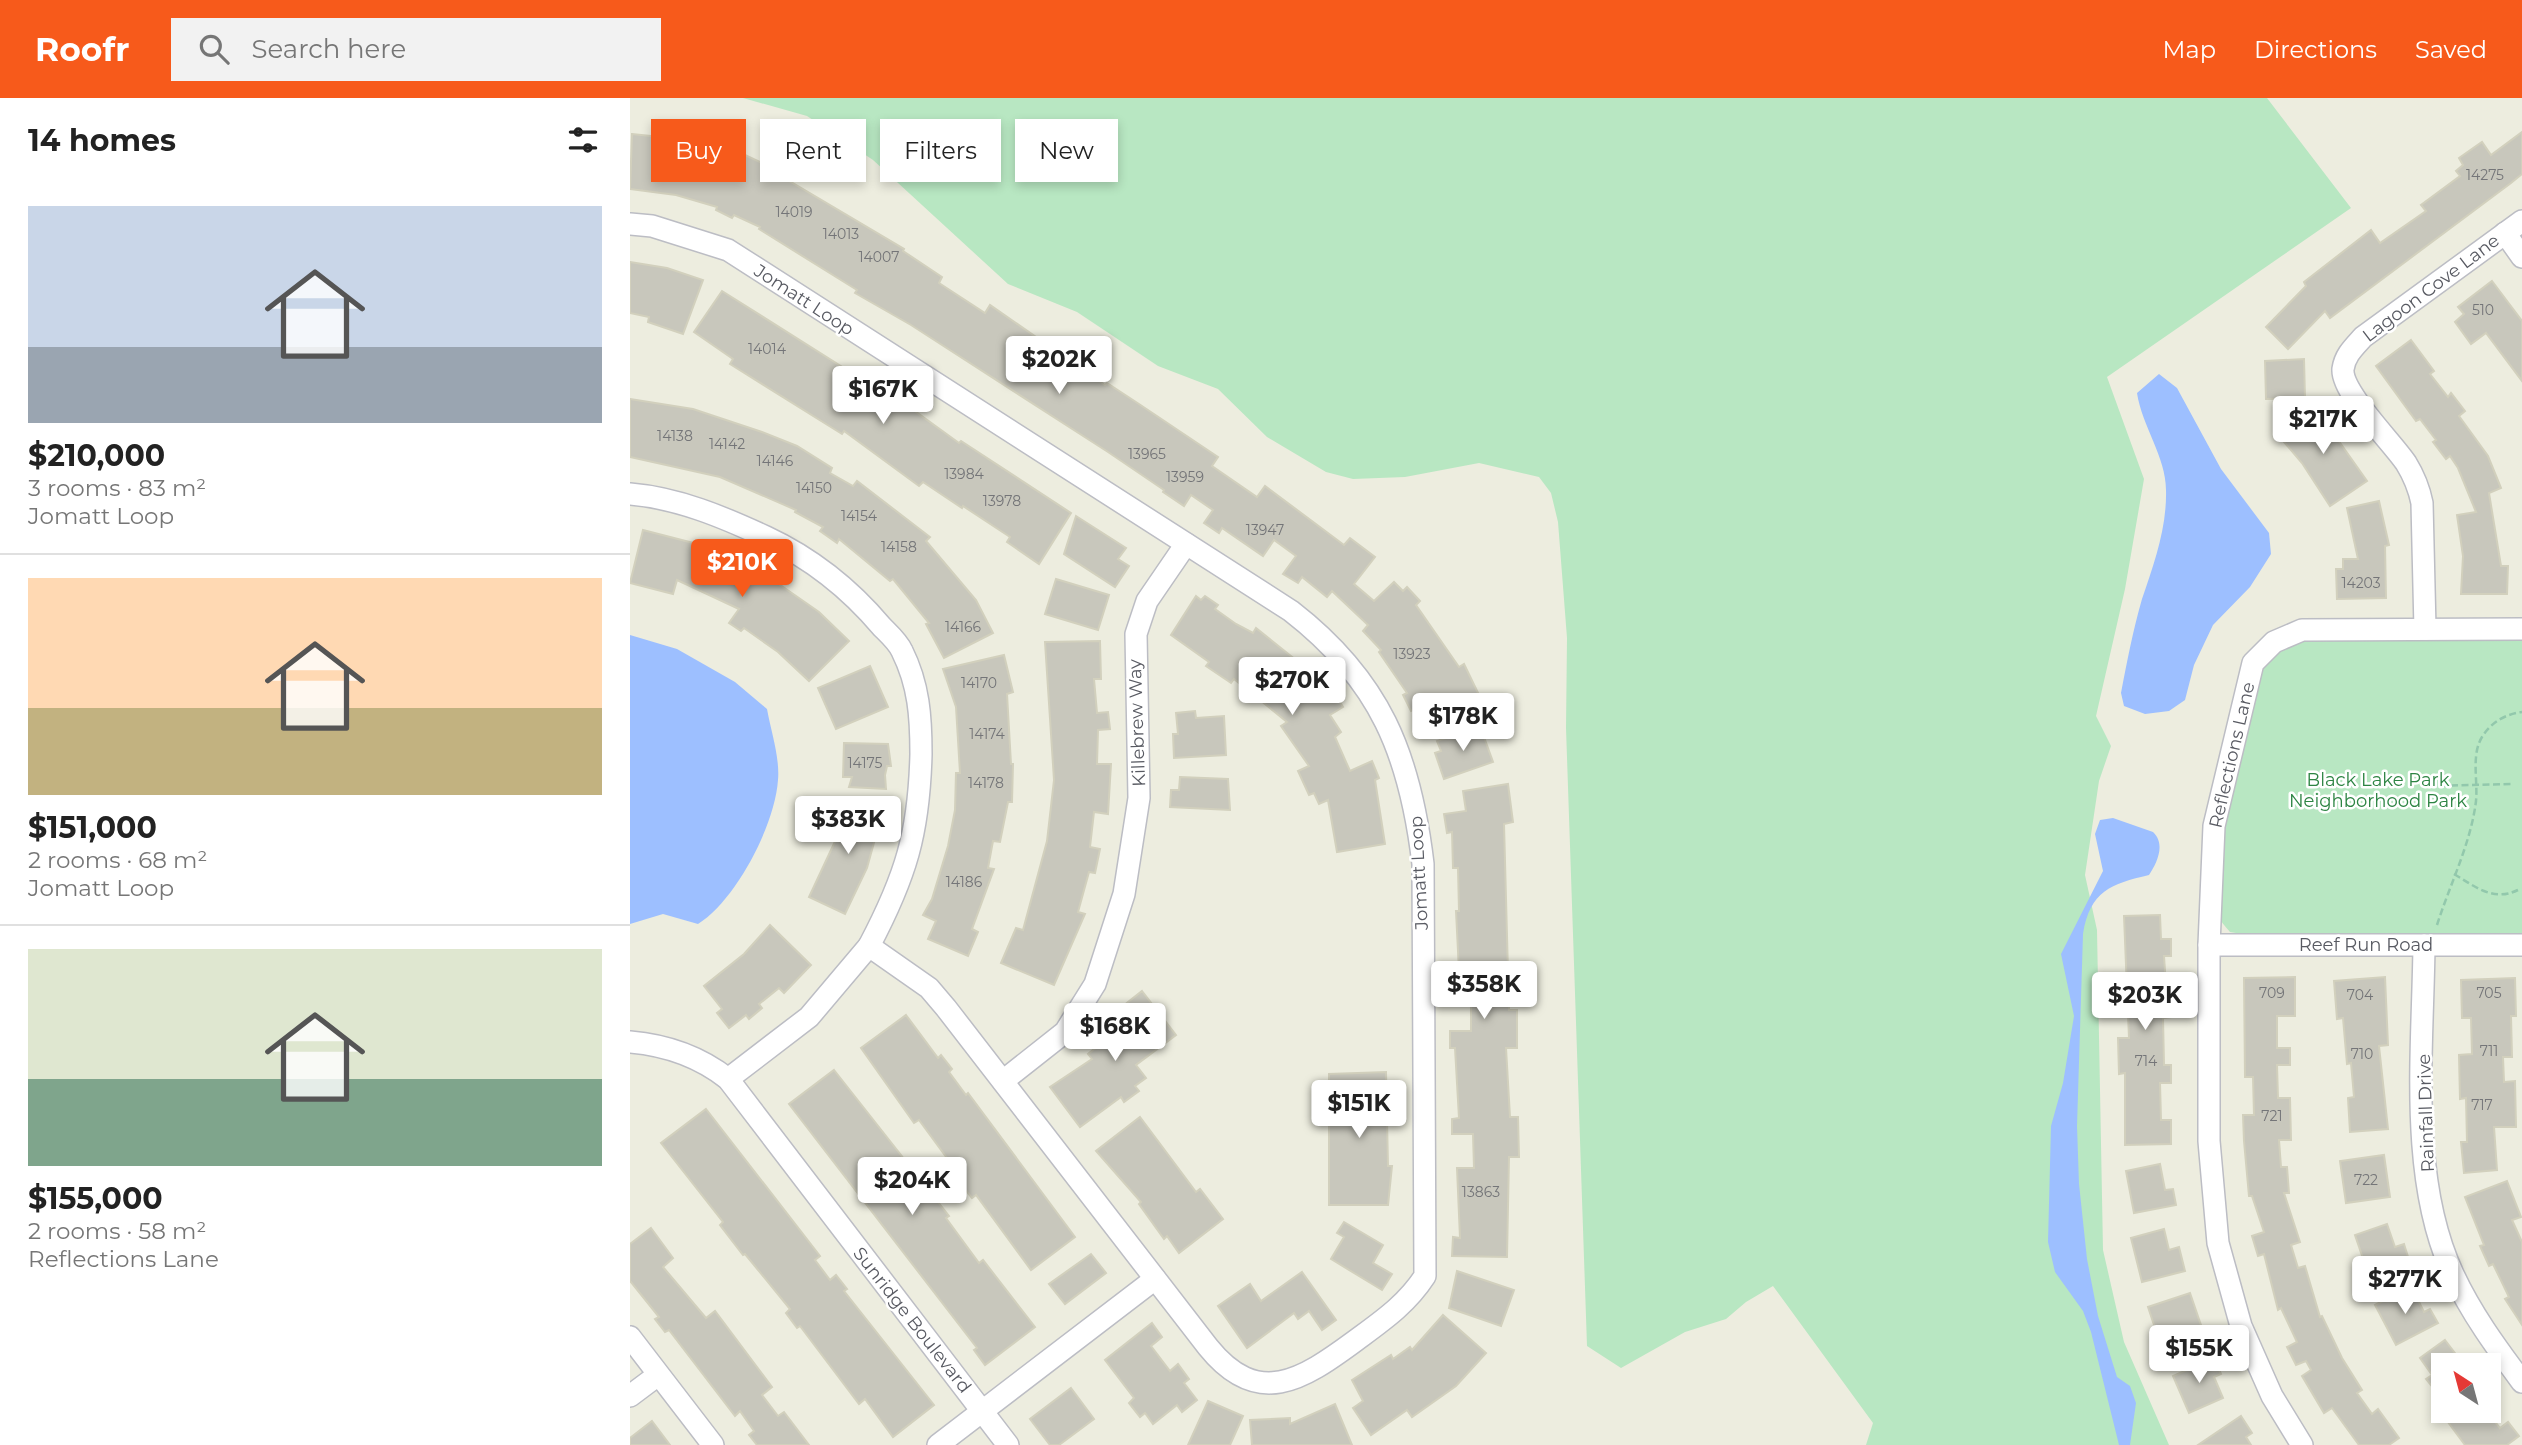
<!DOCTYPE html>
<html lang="en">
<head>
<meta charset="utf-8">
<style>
  body { margin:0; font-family:Montserrat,sans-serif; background:#f2f2f2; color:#222; height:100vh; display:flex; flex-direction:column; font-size:26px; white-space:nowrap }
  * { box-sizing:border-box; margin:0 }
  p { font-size:23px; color:#767676 }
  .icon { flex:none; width:38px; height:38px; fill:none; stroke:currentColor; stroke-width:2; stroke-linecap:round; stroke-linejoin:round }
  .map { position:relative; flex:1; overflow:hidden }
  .drawer { display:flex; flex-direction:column; background:#fff; width:630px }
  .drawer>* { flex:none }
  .top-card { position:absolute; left:21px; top:21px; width:665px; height:63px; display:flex; gap:14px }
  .needle { width:46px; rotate:324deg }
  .controls { position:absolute; left:1801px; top:1255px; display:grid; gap:14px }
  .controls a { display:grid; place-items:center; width:70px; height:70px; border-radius:0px; background:#fff; box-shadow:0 4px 10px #0003; font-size:35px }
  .price { position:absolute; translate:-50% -60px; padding:0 16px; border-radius:7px; background:#fff; color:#222; font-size:23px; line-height:46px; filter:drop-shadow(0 2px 4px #0008) }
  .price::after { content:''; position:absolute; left:50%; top:42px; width:21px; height:16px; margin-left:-10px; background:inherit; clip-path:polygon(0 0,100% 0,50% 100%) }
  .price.on { background:#f75a1b; color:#fff }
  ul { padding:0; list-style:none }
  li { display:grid; align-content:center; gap:14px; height:371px; padding:0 28px }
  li+li { border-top:2px solid #e0e0e0 }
  li span { display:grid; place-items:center; height:217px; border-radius:0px; color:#555 }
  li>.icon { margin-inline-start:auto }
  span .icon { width:126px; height:126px; fill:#fffc; stroke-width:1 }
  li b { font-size:30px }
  h2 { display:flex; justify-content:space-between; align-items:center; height:84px; padding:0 28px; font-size:30px }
  .tag { padding:0 24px; border-radius:0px; background:#fff; box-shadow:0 4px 10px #0003; font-size:24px; line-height:63px }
  .tag.on { background:#f75a1b; color:#fff }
  header { display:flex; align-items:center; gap:42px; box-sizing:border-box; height:98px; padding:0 35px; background:#f75a1b; color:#fff }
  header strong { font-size:33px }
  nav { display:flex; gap:38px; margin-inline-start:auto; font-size:24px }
  .search { width:490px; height:63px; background:#f2f2f2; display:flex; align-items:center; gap:18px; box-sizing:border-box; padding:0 24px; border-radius:0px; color:#767676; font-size:26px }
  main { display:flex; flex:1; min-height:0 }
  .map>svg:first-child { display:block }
</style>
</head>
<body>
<header>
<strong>Roofr</strong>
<div class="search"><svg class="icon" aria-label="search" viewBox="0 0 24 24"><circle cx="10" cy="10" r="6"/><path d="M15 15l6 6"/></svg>Search here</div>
<nav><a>Map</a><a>Directions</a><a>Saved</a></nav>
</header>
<main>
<section class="drawer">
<h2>14 homes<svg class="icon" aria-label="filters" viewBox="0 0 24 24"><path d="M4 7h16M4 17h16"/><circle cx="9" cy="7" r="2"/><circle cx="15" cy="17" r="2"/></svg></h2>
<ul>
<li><span style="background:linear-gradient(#c9d6e8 65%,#9aa5b1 0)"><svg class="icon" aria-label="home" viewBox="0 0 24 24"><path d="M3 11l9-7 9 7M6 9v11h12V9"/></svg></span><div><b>$210,000</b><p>3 rooms · 83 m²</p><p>Jomatt Loop</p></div></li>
<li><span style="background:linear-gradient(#ffd9b3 60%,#c2b280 0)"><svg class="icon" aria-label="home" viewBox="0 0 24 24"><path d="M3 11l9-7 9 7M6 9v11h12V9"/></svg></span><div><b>$151,000</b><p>2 rooms · 68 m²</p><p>Jomatt Loop</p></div></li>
<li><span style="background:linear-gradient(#dfe7d0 60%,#7fa58c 0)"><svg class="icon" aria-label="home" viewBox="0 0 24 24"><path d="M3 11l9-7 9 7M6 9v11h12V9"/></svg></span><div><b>$155,000</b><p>2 rooms · 58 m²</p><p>Reflections Lane</p></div></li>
</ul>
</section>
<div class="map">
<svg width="1892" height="1347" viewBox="0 0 1892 1347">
  <rect width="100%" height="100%" fill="#ededdf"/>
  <g fill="#b8e7c2">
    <path d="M113,0H1637L1721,110L1477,279L1514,381L1495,491L1466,618L1481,648L1469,683L1455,777L1467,832L1473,1152L1494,1244L1539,1347H1236L1243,1325L1143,1188L1116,1204L1096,1221L1055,1234L991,1270L957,1248L936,630L937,540L928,424L921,395L909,379L849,365L775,379L723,381L696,374L637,339L588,291L528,268L447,214L378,186L243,62L177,18Z"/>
    <path d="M1667,541H1892V837H1618L1600,834C1596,829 1589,822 1588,816C1581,770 1612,603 1637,563C1643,554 1658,547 1667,541Z"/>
  </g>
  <g fill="#9dbfff">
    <path d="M1529,276L1547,290L1591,371L1639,435L1641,456L1620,489L1583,527L1564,567L1555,602L1539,613L1515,616L1494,608L1491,595C1497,564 1503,532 1512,501C1524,466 1537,430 1536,392C1536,359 1512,328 1507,295Z"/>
    <path d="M0,537L47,551L105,584L137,611C141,633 150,660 148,682C145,727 106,802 68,826L33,816L0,826Z"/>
    <path d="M1483,720L1523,734C1536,746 1527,765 1519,777C1481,786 1460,793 1453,836L1447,1028L1449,1086L1457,1161L1468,1218L1487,1279L1500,1288L1506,1305L1500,1347H1489L1461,1234L1453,1213L1425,1174L1418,1144L1421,1028L1433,985L1444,918L1431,856L1473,773L1465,736L1470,722Z"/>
  </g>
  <g fill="#c8c7bc" stroke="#d2d0bd" stroke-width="2">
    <path d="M1892,34V76L1881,85L1700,220L1695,213L1658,251L1636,229L1676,188L1674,184L1741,132L1750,145L1796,113L1791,107L1830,78L1826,73L1833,67L1829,60L1852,44L1861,57Z"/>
    <path d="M2,36L40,40L109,62L113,56L147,72L146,75L274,151L273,153L312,179L309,185L355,215L360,207L475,287L477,285L509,306L588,359L582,368L627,399L635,388L714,447L720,440L745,459L724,486L744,503L764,484L773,493L777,489L790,503L786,507L829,569L834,566L851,601L809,622L799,604L781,613L773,597L777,595L749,554L751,552L733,533L738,527L702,493L697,499L672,479L668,485L653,476L666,458L644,442L633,458L592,430L589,435L574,425L583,412L561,397L554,408L533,394L534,392L478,354L281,227L225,195L227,192L129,131L130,129L104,117L102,120L86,112L87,109L46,97L0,91Z"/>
    <path d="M0,164L37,170L73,182L53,236L18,224L19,219L0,215Z"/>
    <path d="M1862,183L1892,223V283L1856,235L1841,246L1825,224L1834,216L1828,209Z"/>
    <path d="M92,193L225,277L218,287L244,304L253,290L329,345L331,343L441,415L409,466L377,444L380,439L333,408L332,410L293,384L289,388L214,333L212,336L100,266L103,261L64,234Z"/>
    <path d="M1781,242L1804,273L1800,276L1818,299L1821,295L1835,313L1829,318L1858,358L1871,390L1859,395L1871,468H1878L1877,496H1831L1833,458L1827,417L1846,414L1828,370L1820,358L1816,361L1803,344L1806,342L1790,321L1786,323L1746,268Z"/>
    <path d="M1674,261L1675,300L1636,301L1635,263Z"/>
    <path d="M0,301L63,311L132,334L167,348L202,370L200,375L223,388L227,383L300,439L296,443L346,502L363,535L314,560L296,526L299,525L263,481L260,483L209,441L207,445L190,433L193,429L165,414L166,412L90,379L0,359Z"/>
    <path d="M1684,308L1737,383L1700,408L1672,365L1654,344L1657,342L1651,334Z"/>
    <path d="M1749,403L1759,447L1755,448L1756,500L1707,501L1706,471H1713V461H1728L1717,410Z"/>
    <path d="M446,418L496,450L488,461L499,468L485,489L434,456Z"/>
    <path d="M13,432L75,448L136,477L189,514L219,543L179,583L148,554L114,530L111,533L99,525L109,511L47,482L43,496L0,485Z"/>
    <path d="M426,481L479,497L468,532L415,516Z"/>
    <path d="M566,498L571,502L575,498L588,507L585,511L606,526L623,535L626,530L671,566L667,570L699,596L703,593L713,609L700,617L711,634L705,639L720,673L742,663L749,680L745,682L755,746L707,754L698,702L689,706L684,695L679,697L668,673L679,668L651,628L657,624L604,581L601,585L576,568L579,564L541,537Z"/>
    <path d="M470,543L471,581H464L467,615L478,614L480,631L468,632L467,666H481L478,716L464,714L460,749L470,751L465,775L459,774L448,814L455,816L424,887L371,865L386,830L393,832L417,743L424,682L415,544Z"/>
    <path d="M374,557L383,594L377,596L381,666H383L382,704H378L370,744L363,743L358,770L364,771L342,831L348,834L338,858L298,841L306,823L293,817L302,801L318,748L325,712L326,675H330L326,609L313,571Z"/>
    <path d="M240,568L258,609L206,631L188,590Z"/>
    <path d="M565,613L566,620L594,618L596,657L544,660L543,636H548L546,615Z"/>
    <path d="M850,628L863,664L814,681L805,655L811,653L807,643Z"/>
    <path d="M214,645L258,646L261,668H257L255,677L256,691L219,689L222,679H213Z"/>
    <path d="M550,679L598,681L600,712L540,709L541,692H549Z"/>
    <path d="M878,686L883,724L874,726L879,912H887V950H876L880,1019H888L889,1059H879L877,1159L822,1158L823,1139L830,1140L827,1070H844L843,1036H822V1021L829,1020L825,950H820V933H841V896L824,897V873H829L826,813H829L828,770H823L822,734L817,735L814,716L836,713L833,693Z"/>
    <path d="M216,702L253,712L237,770L215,816L179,799L208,737L202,735L208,711L213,712Z"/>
    <path d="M1530,817L1531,841H1541V858H1534L1537,903H1540L1541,919L1533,920L1534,967H1541V985H1530L1531,1022H1541V1046L1495,1047V975L1489,976L1488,940H1499L1494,818Z"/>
    <path d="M140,827L181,867L154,895L149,890L129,906L132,910L119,921L116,917L99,930L87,915L92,911L74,888L114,856Z"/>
    <path d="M1665,879V918H1647V950H1660V967H1647L1648,1000H1660L1661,1042H1649L1651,1069H1657L1659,1095H1654L1670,1144L1661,1147L1668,1170L1675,1168L1690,1219L1692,1218L1712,1260L1732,1292L1727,1295L1742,1316L1748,1311L1769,1340L1759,1347H1729L1702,1310L1694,1315L1672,1278L1681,1272L1676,1263L1666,1267L1657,1249L1667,1244L1651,1210L1648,1212L1634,1156L1628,1158L1622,1138L1634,1134L1622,1098H1619L1614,1043L1613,1017H1624L1623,979H1615L1614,880Z"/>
    <path d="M1755,879L1758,947L1749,948L1758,1031L1720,1034L1718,1000L1724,999L1721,965L1717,966L1713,920L1707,921L1704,883Z"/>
    <path d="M1885,880L1886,918H1881L1882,959H1873L1874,984L1885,983L1886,1029H1864L1867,1072L1834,1075L1831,1044H1837L1836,1000L1830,1001L1829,957L1842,956L1841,920H1832L1831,882Z"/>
    <path d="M512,893L546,937L506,967L516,980L505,988L509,993L494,1004L491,999L450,1029L420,989L462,961L458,956L473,944L478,950L497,935L483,916Z"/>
    <path d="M276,917L308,960L311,957L322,971L319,974L336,997L338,995L445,1139L401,1172L346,1097L342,1100L318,1069L322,1067L289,1022L284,1025L231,950Z"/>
    <path d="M204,972L319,1118L316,1120L349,1165L353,1162L405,1229L355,1267L344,1252L347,1250L159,1006Z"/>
    <path d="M756,974L758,1068H762L758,1107H699V976Z"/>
    <path d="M76,1011L190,1158L185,1162L200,1182L206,1177L217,1191L214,1193L304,1307L263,1339L235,1301L229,1306L170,1228L167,1230L156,1215L160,1211L115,1156L113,1157L90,1127L93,1124L31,1045Z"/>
    <path d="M510,1019L566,1094L570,1091L593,1121L549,1155L537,1138L534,1141L509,1106L511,1104L466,1053Z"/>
    <path d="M1754,1057L1760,1099L1716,1105L1710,1063Z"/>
    <path d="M1530,1066L1535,1092L1543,1091L1546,1107L1504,1115L1496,1073Z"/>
    <path d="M1877,1083L1891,1119L1882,1122L1892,1144V1227L1875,1201L1879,1199L1863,1166L1859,1168L1850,1148L1854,1147L1835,1099Z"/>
    <path d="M714,1124L753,1147L743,1165L762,1176L752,1192L701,1161L714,1139L707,1135Z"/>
    <path d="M1757,1126L1765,1149L1774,1146L1779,1162L1738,1175L1725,1137Z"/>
    <path d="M21,1130L43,1160L33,1169L76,1220L85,1213L142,1289L132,1297L148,1318L154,1314L179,1347H127L119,1337L124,1333L110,1313L105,1318L39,1232L35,1234L25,1221L29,1219L0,1183V1146Z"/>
    <path d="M1534,1131L1539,1152L1549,1149L1555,1173L1512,1184L1501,1140Z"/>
    <path d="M461,1156L476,1175L435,1206L419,1186Z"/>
    <path d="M827,1173L884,1192L871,1228L819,1210Z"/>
    <path d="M672,1174L706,1222L692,1232L679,1213L668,1221L664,1215L617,1250L588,1208L620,1186L631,1203Z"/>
    <path d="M1781,1188L1794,1214L1800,1211L1808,1225L1766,1247L1745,1207Z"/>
    <path d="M1560,1195L1574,1236L1532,1251L1518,1209Z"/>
    <path d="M813,1217L856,1255L826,1288L782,1319L777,1312L741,1337L723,1310L733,1303L722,1282L761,1257L763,1261L780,1249L782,1252Z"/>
    <path d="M522,1225L532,1239L521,1248L540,1273L548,1266L559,1281L554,1285L567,1302L552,1314L547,1307L523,1326L515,1315L510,1319L499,1305L504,1300L475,1262Z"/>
    <path d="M1815,1242L1834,1267H1813V1302L1796,1281L1802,1277L1790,1260Z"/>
    <path d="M1584,1260L1591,1276L1584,1279L1593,1300L1559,1315L1543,1278Z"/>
    <path d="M441,1290L464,1321L429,1347H420L400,1321Z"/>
    <path d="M578,1303L613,1318L600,1347H558Z"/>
    <path d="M705,1306L722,1347H622L620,1322L660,1320V1326Z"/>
    <path d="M1809,1312H1856L1870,1330L1878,1324L1889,1338L1877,1347H1835Z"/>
    <path d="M1611,1318L1622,1335L1616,1339L1621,1347H1568Z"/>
    <path d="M22,1323L40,1347H0V1340Z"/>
  </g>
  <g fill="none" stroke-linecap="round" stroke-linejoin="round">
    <g stroke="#bcbdc4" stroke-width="24">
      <g id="minor">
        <path d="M0,126L22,128L98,152L661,513C750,582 780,656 793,766L795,1178C776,1207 752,1223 725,1243C672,1282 628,1311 578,1249L316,910L299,890L239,848L179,919L98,981"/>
        <path d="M1875,135L1892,159"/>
        <path d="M0,396C48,400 93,419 136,439C181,460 220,491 252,529C259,536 268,544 272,553C289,587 291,619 291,656C289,735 276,778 239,848"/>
        <path d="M1795,531L1792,405C1789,390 1784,378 1776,365C1762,344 1711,294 1713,271C1715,257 1724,249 1733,239L1892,123"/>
        <path d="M1579,847H1892"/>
        <path d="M1794,847C1793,951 1778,1080 1823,1176C1841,1215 1866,1249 1892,1284"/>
        <path d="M0,944C35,947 70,959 98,981L378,1347"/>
        <path d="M373,983L435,934L465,886L494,796L509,700L506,536L517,503L556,446"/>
        <path d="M0,1239L83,1347"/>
        <path d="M0,1298L28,1277"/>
        <path d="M308,1347L525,1181"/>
        <path d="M1672,1347L1642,1298L1611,1228L1588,1145L1579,1043V847L1584,728L1623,565L1644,544L1672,532L1892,531"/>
      </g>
    </g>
    <g stroke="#92c8ac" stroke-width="2.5" stroke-dasharray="7 3.5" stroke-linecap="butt">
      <path d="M1800,688L1883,686"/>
      <path d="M1824,776C1846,789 1863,804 1888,792"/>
      <path d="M1807,827C1820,786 1841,745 1846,703C1848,682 1841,657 1852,639C1861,624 1876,616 1892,614"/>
    </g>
    <use href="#minor" stroke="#fff" stroke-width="21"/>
  </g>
  <g text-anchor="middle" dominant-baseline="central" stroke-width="5" stroke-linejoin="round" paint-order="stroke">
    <g font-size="14" fill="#747578">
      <text x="1855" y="77">14275</text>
      <text x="164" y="114">14019</text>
      <text x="211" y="136">14013</text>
      <text x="249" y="159">14007</text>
      <text x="1853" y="212">510</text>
      <text x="137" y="251">14014</text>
      <text x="45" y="338">14138</text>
      <text x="97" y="346">14142</text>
      <text x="517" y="356">13965</text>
      <text x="145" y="363">14146</text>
      <text x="334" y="376">13984</text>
      <text x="555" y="379">13959</text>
      <text x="184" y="390">14150</text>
      <text x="372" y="403">13978</text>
      <text x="229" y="418">14154</text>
      <text x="635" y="432">13947</text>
      <text x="269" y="449">14158</text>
      <text x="1731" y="485">14203</text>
      <text x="333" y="529">14166</text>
      <text x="782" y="556">13923</text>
      <text x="349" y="585">14170</text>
      <text x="357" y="636">14174</text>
      <text x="235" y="665">14175</text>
      <text x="356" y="685">14178</text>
      <text x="334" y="784">14186</text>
      <text x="1642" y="895">709</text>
      <text x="1859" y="895">705</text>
      <text x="1730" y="897">704</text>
      <text x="1859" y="953">711</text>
      <text x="1732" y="956">710</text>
      <text x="1516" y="963">714</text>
      <text x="1852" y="1007">717</text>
      <text x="1642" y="1018">721</text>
      <text x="1736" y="1082">722</text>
      <text x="851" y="1094">13863</text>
    </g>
    <g font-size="18" fill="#585a62" stroke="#fff">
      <text transform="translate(1801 190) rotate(-37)">Lagoon Cove Lane</text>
      <text transform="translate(174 202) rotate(33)">Jomatt Loop</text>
      <text transform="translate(507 625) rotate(-92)">Killebrew Way</text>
      <text transform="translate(1602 657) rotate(-77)">Reflections Lane</text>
      <text transform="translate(789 775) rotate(-93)">Jomatt Loop</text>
      <text x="1736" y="847">Reef Run Road</text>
      <text transform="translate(1796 1015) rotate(-92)">Rainfall Drive</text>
      <text transform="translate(282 1222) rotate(52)">Sunridge Boulevard</text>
    </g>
    <g font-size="18" fill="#2d8443" stroke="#fff">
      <text x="1748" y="682">Black Lake Park<tspan x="1748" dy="21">Neighborhood Park</tspan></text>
    </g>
  </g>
</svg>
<div class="controls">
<a><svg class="needle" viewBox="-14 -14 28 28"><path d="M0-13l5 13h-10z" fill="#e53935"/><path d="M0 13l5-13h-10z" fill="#767676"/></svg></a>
</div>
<b class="price" style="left:429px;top:298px">$202K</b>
<b class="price" style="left:253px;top:328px">$167K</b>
<b class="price" style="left:1693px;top:358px">$217K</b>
<b class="price on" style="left:112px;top:501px">$210K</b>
<b class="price" style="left:662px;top:619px">$270K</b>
<b class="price" style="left:833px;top:655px">$178K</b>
<b class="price" style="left:218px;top:758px">$383K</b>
<b class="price" style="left:854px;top:923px">$358K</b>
<b class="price" style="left:1515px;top:934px">$203K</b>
<b class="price" style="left:485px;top:965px">$168K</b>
<b class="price" style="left:729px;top:1042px">$151K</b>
<b class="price" style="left:282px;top:1119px">$204K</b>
<b class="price" style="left:1775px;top:1218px">$277K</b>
<b class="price" style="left:1569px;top:1287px">$155K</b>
<div class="top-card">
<a class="tag on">Buy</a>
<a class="tag">Rent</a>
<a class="tag">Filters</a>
<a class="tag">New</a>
</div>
</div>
</main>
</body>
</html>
